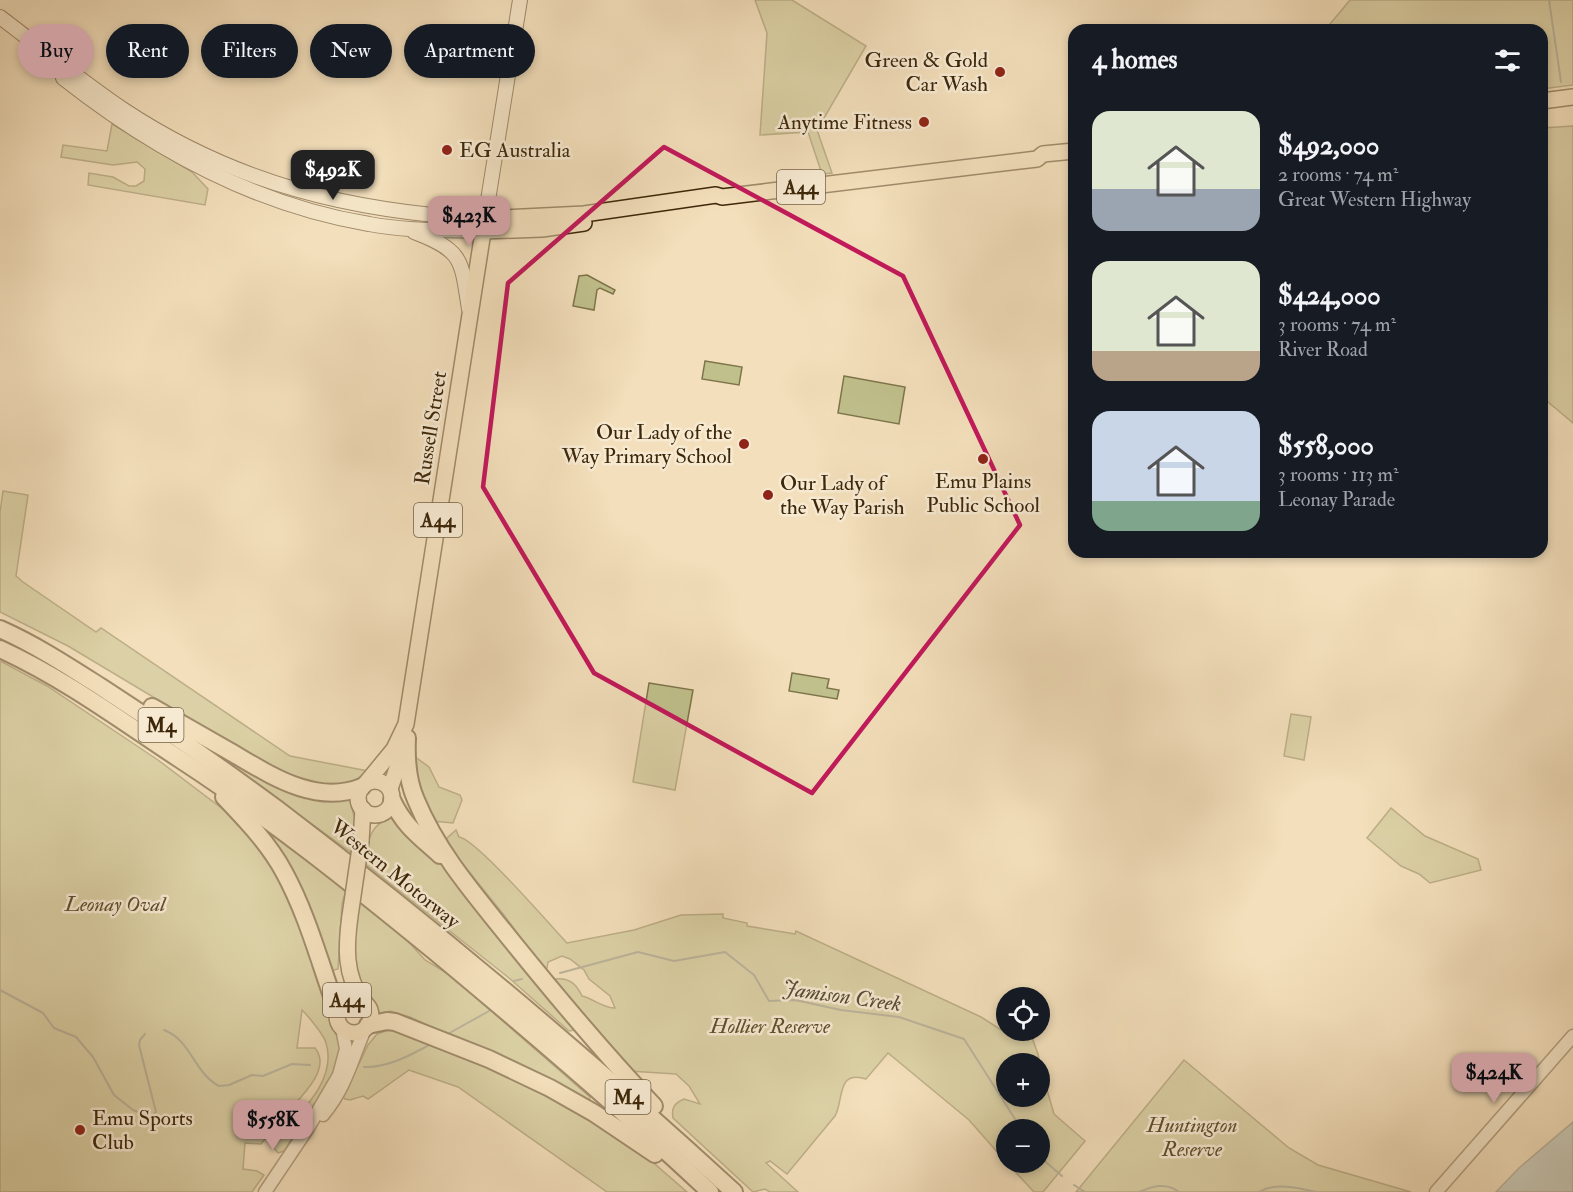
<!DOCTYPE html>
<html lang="en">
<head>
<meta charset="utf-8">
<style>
  body { margin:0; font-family:"IM FELL Double Pica",serif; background:#242831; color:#f1f3f6; height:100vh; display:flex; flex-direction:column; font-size:22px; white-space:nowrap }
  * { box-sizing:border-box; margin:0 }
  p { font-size:20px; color:#9ea1a6 }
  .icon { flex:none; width:33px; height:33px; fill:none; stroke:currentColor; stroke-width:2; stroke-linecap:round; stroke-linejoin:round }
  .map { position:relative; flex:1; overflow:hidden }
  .details { position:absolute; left:1068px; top:24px; width:480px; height:534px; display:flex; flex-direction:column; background:#171b24; border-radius:18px; box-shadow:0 3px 9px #0003 }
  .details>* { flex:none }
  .banner { position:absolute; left:18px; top:24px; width:570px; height:54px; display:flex; gap:12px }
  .buttons { position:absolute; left:996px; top:987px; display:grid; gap:12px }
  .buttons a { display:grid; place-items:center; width:54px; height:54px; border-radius:50%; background:#171b24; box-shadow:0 3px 9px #0003; font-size:30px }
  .price { position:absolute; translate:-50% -51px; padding:0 14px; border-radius:12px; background:#c59692; color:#111; font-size:20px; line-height:39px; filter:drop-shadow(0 2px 3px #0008) }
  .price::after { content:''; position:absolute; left:50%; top:36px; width:18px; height:14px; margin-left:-9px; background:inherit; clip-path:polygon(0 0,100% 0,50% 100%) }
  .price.active { background:#222; color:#fff }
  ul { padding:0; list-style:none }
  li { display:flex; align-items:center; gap:18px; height:150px; padding:0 24px }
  li span { display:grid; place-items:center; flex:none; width:168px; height:120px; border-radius:18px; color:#555 }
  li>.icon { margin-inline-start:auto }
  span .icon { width:72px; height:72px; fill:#fffc; stroke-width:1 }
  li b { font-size:26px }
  h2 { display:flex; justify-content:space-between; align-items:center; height:72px; padding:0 24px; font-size:26px }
  .chip { padding:0 21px; border-radius:27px; background:#171b24; box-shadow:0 3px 9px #0003; font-size:21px; line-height:54px }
  .chip.active { background:#c59692; color:#111 }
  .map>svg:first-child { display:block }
</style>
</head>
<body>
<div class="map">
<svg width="1573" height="1192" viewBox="0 0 1573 1192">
  <rect width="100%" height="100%" fill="#f3dfbb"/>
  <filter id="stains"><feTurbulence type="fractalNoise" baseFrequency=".00333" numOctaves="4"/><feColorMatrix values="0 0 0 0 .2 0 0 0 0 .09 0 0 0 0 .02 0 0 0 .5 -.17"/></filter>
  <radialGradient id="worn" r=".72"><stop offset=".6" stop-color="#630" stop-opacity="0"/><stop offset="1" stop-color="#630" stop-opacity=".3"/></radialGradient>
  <g fill="#c0c08c" stroke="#7e744a" stroke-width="1.5" fill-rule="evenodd">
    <path d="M755,0H792L866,46L817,130L832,173L822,174L808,132L760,135L767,33Z"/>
    <path d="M1350,0H1573V85L1542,89V30H1325Z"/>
    <path d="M112,124L192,172L208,189L205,205L88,185L89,173L113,177L129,186H136L144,181L145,169L137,162L113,165L61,157L63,145L107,151Z"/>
    <path d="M1573,126V423L1542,397V128Z"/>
    <path d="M587,275L615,290L613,294L600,288L597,290L594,310L573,306L579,276Z"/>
    <path d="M705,361L742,367L739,385L702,379Z"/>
    <path d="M844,376L905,387L899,424L838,413Z"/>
    <path d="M3,491L28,495L16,576L23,582L96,632L101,628L290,756L368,771L348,785H328L284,773L220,737L68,646L0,612V512Z"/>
    <path d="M0,661L47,686L158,760L228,813L251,838L278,877L291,900L327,1004L331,1023L339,1039L341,1048L334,1071L328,1083L284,1151L278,1153L273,1147L275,1141C297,1115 338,1082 326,1043C324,1035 308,1016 302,1010L297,1048H315C333,1070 298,1099 285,1115C277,1124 269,1134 261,1144L245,1143L243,1169L257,1171L264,1175L252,1192H0Z"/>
    <path d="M792,673L829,679L827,688L839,690L837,699L789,691Z"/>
    <path d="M649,683L693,690L675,790L633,782Z"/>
    <path d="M1291,714L1311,717L1304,760L1284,756Z"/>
    <path d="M217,753L349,796L356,824L352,853L216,755Z"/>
    <path d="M414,756L429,767L439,787L460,795L462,800L453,823L432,821L418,789Z"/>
    <path d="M1391,808L1425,836L1478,859L1481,870L1430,883L1419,874L1401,866L1367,838Z"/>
    <path d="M392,816L435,855L576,1028L575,1030L569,1031L509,978L364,863C369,839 368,827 392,816Z"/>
    <path d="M456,830L459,837C476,839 550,925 567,943L634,930L681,915L723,914V918L747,923V926L795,934L796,931L981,1017L1003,1031L1006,1017V1030L1029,1031L1030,1032L1038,1054L1041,1069L1054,1114L1085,1141L1043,1192H1034L1007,1163L1040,1162V1130H1006V1162L969,1120L888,1053L866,1079C836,1069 844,1101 835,1116L787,1174L770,1161L766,1163L798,1192H770L765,1189L753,1192L673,1118C671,1107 675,1103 684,1099L700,1104L689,1086L676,1074L629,1071L554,979C568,977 576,983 582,996C594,999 603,1008 615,1008L610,996L589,979L584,970L570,959L562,956L548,962L547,968L543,969L504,915L449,847L446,839ZM1006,1064H1040V1096H1006Z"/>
    <path d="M274,833L346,890L342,904L338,969L330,971L268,838Z"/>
    <path d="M358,898L406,939L425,960L450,975L583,1091L590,1097L589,1102L410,1017L390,1011L386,1014H376C372,1002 361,994 357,983C355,975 358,970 353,963Z"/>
    <path d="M389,1030H399L501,1071L556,1097L641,1152L687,1192H607L458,1087L409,1070L368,1099L363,1096L350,1100L345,1099L343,1097L368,1045L377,1034Z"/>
    <path d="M1184,1060L1289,1148L1318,1165L1411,1192H1076Z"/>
  </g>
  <path fill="#a1babc" stroke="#797f74" stroke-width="1.5" d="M1573,1122V1192H1496L1519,1168Z"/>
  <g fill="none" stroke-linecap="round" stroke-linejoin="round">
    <g stroke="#797f74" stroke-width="2">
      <path d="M1549,0L1561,82"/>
      <path d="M560,973L638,952L674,961L725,952L754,975L769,1001L795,1000L841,1010L899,1017L964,1039L1022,1130"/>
      <path d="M514,981L522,979"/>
      <path d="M0,990L43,1013L54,1028L76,1037L93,1057L114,1095L133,1110L150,1117L156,1112L139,1045L140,1040L145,1034"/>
      <path d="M164,1030C191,1040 194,1073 219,1086L229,1085L252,1075L263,1076L292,1064L310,1065"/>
      <path d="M446,1035L489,1011"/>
      <path d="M364,1067C387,1068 411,1055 431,1044"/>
      <path d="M1040,1157L1062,1176"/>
      <path d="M1074,1185L1085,1192"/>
      <path d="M1139,1192C1153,1186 1166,1182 1179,1192"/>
      <path d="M1259,1192C1275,1182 1299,1188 1316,1192"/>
    </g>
    <g stroke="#6a5536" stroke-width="15">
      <g id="tertiary">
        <path d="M323,1115C346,1087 351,1062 365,1029"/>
        <path d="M265,1192L308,1128L339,1075L346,1049L342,1028"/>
        <path d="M1436,1192L1573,1036"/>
      </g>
    </g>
    <g stroke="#3d2709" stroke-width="16">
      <g id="secondary">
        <path d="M0,17C41,48 81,81 124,110C236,184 352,212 485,219L520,0"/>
        <path d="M63,78C153,149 254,205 369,224C406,231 445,230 483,231"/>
        <path d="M414,232C464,251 461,260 469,309"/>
      </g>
    </g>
    <g stroke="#3d2709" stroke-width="18">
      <g id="trunk">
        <path d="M1542,101L1573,97"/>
        <path d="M483,231L542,229L584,223"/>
        <circle cx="375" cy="798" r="17"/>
        <path d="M366,783L394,749L406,724L485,219L584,214L716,195L722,197L1037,159L1043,154L1074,151"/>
        <path d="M390,789L405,744"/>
        <path d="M361,841L363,809"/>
        <path d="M350,916C346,945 344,975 363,1001"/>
        <circle cx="354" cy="1016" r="17"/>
      </g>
    </g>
    <g stroke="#3d2709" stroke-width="20">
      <g id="motorway">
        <path d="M0,629C36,645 68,666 101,687C161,726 219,766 277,809C435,929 588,1058 734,1192"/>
        <path d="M0,649C67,680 120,720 181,760C270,818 352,884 434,951C528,1029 621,1108 710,1192"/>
        <path d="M152,707C178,722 203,736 229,751C269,774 314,806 362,787"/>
        <path d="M407,738C406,759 407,780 416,800C438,853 475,895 511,940C557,997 604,1053 654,1106"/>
        <path d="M224,797C246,820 269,844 284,872C308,916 320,964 337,1010"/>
        <path d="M392,800C404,826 419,836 440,855"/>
        <path d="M368,1025L387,1021L395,1022L489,1059L550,1088L594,1113L655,1154"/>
      </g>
    </g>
    <use href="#tertiary" stroke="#f7ead3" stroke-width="12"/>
    <use href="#secondary" stroke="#f7ead3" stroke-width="14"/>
    <use href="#trunk" stroke="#f3dfbb" stroke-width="15"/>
    <use href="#motorway" stroke="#f3dfbb" stroke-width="16"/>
    <g stroke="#3d2709" stroke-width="18" stroke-linecap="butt">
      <path id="trunk-bridge" d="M350,916L361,841"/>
    </g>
    <use href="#trunk-bridge" stroke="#f3dfbb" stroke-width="15"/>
  </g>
  <path d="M0 0H1573V1192H0ZM664,147L903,276L1020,525L812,793L594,673L483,487L508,283Z" fill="#f3dfbb" fill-opacity=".55" fill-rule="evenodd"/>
  <path fill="none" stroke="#c2185b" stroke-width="4.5" stroke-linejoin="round" d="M664,147L903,276L1020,525L812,793L594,673L483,487L508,283Z"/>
  <g fill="#8f2418" stroke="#f7ead3" stroke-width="2">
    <circle cx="1000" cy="72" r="6"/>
    <circle cx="924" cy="122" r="6"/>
    <circle cx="447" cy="150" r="6"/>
    <circle cx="744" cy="444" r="6"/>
    <circle cx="983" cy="459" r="6"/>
    <circle cx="768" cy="495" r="6"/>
    <circle cx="80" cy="1130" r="6"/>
  </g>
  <g text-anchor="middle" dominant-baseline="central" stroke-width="5" stroke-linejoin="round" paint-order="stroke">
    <g fill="#f7ead3" stroke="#756246" stroke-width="1.5">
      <rect x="777" y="170" width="48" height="34" rx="4.5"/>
      <rect x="414" y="503" width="48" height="34" rx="4.5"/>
      <rect x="138.5" y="708" width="45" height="34" rx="4.5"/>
      <rect x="323" y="983" width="48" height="34" rx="4.5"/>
      <rect x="605.5" y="1080" width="45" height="34" rx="4.5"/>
    </g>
    <g font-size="20" font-weight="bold" fill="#3d2709">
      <text x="801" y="187">A44</text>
      <text x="438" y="520">A44</text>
      <text x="161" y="725">M4</text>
      <text x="347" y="1000">A44</text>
      <text x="628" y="1097">M4</text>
    </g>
    <g font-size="21" fill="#3d2709" stroke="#f7ead3" text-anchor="end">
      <text x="988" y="60">Green &amp; Gold<tspan x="988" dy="24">Car Wash</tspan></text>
      <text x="912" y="122">Anytime Fitness</text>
      <text x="459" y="150" text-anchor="start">EG Australia</text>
      <text x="732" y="432">Our Lady of the<tspan x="732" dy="24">Way Primary School</tspan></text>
      <text x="983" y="481" text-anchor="middle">Emu Plains<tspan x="983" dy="24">Public School</tspan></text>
      <text x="780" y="483" text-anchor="start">Our Lady of<tspan x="780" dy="24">the Way Parish</tspan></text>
      <text x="92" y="1118" text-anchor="start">Emu Sports<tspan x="92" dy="24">Club</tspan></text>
    </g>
    <g font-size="21" fill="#3d2709" stroke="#f7ead3">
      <text transform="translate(431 428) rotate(-81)">Russell Street</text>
      <text transform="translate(395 874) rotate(39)">Western Motorway</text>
    </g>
    <g font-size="21" font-style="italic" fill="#5e4d2a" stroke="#f7ead3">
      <text x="115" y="904">Leonay Oval</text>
      <text x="770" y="1026">Hollier Reserve</text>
      <text x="1192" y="1125">Huntington<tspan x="1192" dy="24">Reserve</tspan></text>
    </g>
    <g font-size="22" font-style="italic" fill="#564c36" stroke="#f7ead3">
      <text transform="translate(842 996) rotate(8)">Jamison Creek</text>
    </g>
  </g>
  <rect width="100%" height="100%" filter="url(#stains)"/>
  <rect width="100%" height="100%" fill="url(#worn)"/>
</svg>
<div class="buttons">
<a><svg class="icon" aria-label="locate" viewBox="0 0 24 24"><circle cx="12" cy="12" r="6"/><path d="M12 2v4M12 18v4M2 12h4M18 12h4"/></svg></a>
<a>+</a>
<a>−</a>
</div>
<b class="price active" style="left:333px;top:201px">$492K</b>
<b class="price" style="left:469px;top:247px">$423K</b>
<b class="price" style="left:1494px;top:1104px">$424K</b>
<b class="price" style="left:273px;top:1151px">$558K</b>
<div class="banner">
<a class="chip active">Buy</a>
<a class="chip">Rent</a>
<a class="chip">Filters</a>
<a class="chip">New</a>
<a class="chip">Apartment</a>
</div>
<section class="details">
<h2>4 homes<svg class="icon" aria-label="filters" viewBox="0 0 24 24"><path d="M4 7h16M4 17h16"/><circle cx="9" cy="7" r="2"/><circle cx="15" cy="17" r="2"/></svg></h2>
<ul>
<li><span style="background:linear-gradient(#dfe7d0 65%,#9aa5b1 0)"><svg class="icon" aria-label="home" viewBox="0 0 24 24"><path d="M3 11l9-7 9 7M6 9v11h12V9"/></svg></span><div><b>$492,000</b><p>2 rooms · 74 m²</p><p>Great Western Highway</p></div></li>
<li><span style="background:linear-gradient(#dfe7d0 75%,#b9a48a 0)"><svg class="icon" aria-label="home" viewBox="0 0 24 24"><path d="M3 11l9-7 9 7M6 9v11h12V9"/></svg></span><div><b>$424,000</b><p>3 rooms · 74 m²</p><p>River Road</p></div></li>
<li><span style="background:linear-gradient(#c9d6e8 75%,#7fa58c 0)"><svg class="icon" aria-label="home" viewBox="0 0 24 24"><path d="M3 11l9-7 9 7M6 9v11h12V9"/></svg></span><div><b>$558,000</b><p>3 rooms · 113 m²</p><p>Leonay Parade</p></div></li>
</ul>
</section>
</div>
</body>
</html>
